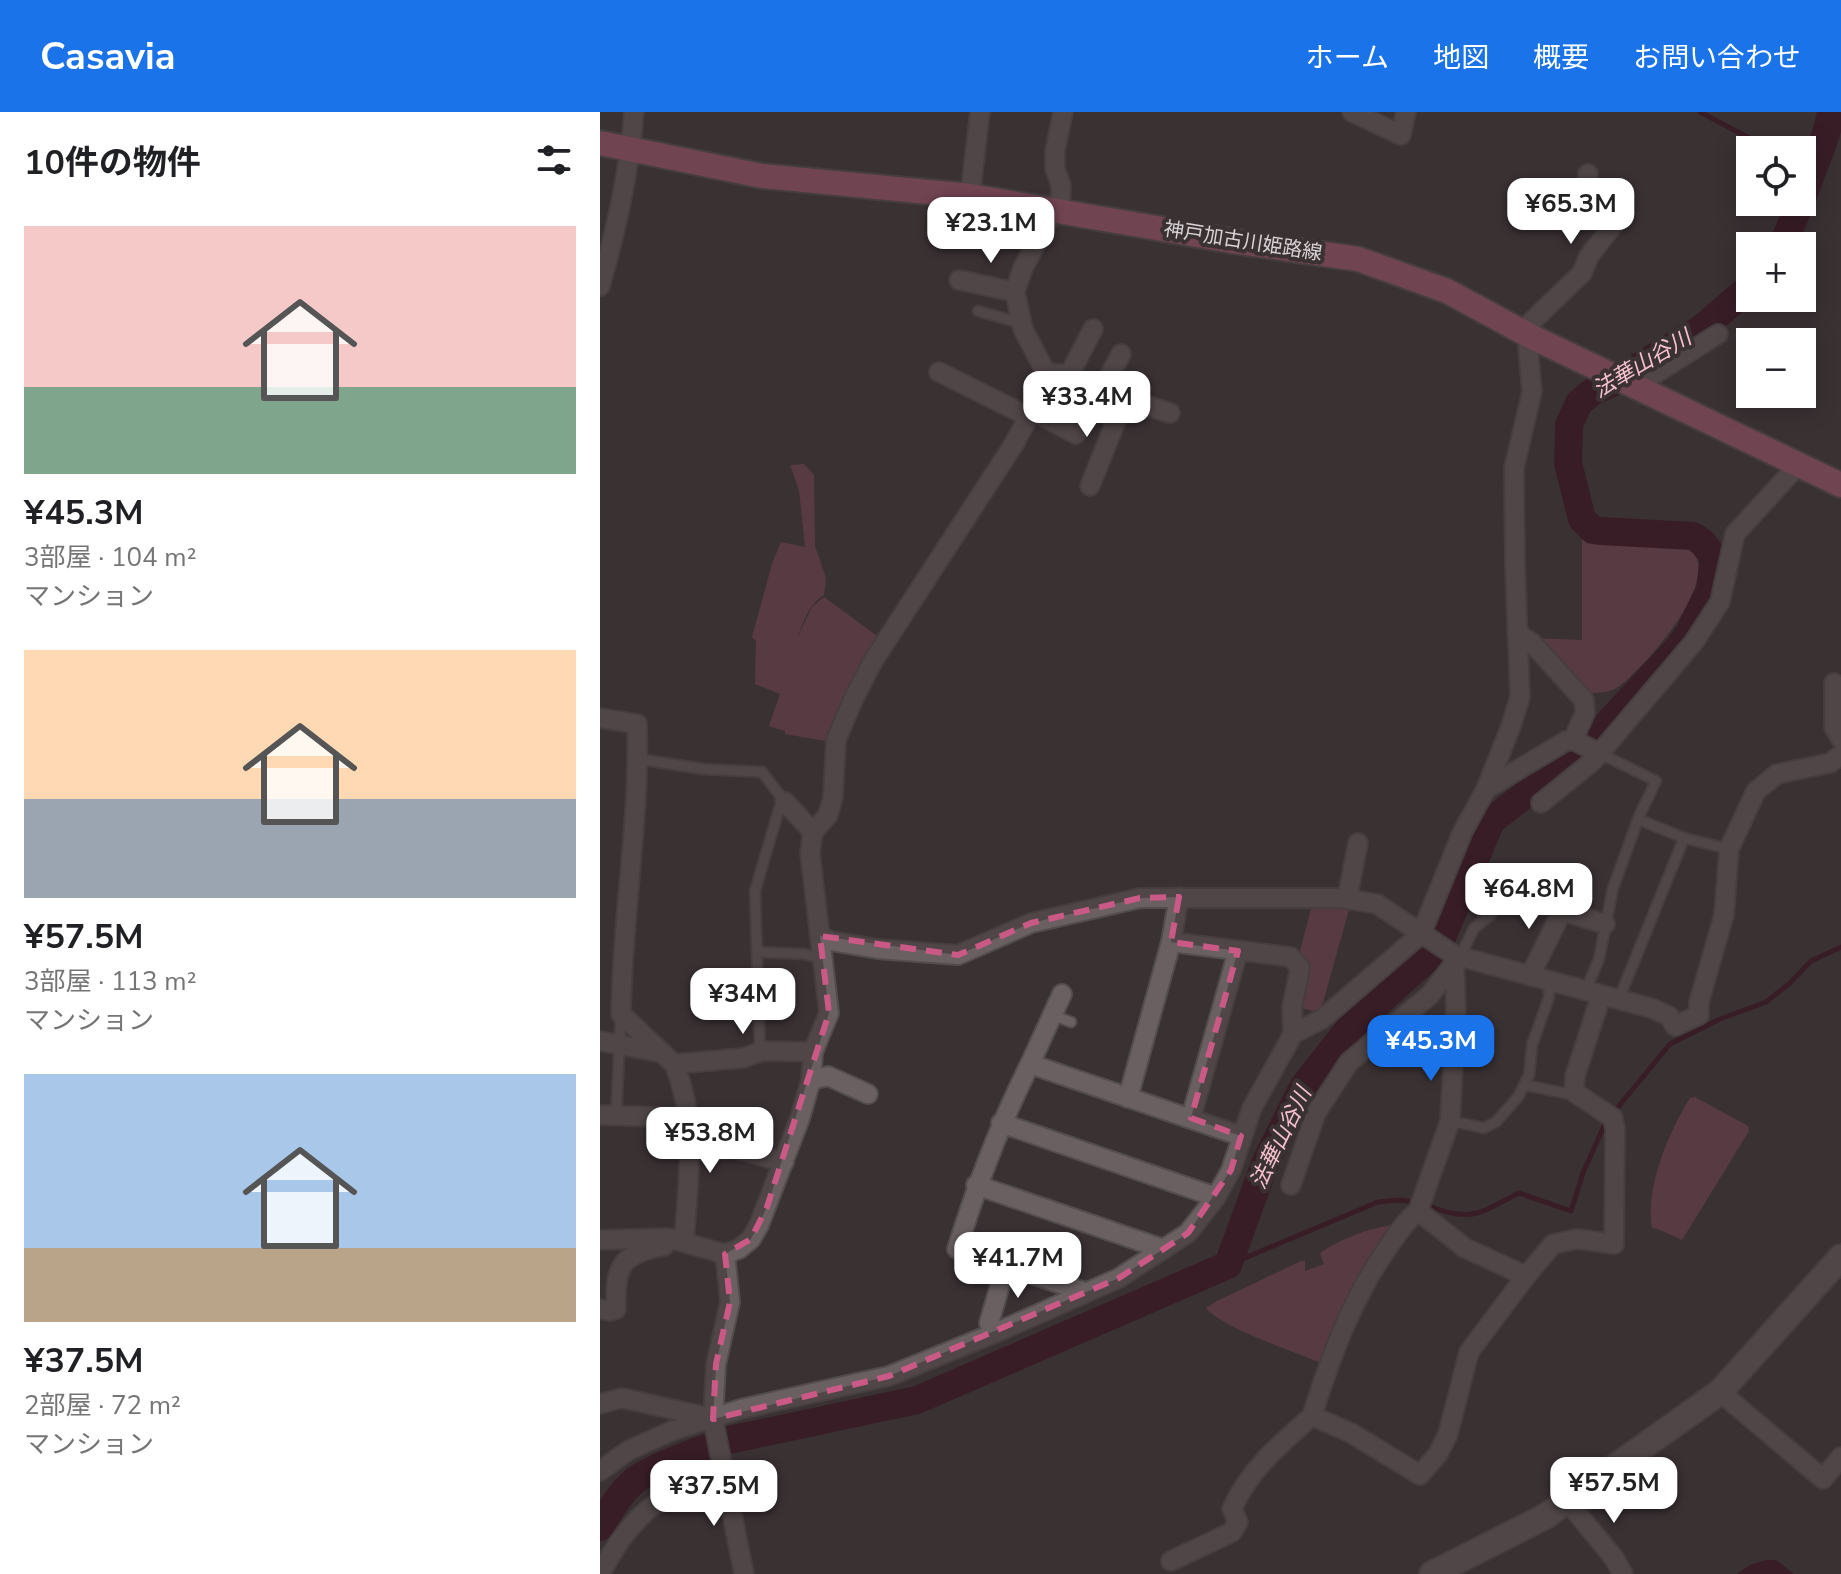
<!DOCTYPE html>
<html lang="ja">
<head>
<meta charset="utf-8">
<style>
  body { margin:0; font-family:"Nunito Sans","Noto Sans JP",sans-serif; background:#f6f6f6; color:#202124; height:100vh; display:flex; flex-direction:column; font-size:30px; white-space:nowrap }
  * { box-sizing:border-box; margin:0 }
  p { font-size:26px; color:#757577 }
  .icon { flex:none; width:44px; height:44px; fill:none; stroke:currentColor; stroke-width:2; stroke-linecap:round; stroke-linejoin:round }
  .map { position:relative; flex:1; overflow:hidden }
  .side { display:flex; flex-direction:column; background:#fff; width:600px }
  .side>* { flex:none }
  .tools { position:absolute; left:1136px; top:24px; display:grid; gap:16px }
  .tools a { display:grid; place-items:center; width:80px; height:80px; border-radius:0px; background:#fff; box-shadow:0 4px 20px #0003; font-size:40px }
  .price { position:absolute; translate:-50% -68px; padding:0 18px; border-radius:16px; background:#fff; color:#222; font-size:26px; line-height:52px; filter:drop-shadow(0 2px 4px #0008) }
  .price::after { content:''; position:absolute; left:50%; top:48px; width:24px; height:18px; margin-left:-12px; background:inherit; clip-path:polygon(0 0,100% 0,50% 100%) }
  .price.current { background:#1a73e8; color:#fff }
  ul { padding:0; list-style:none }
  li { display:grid; align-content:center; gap:16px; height:424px; padding:0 24px }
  li span { display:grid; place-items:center; height:248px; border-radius:0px; color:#555 }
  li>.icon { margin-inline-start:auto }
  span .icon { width:144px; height:144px; fill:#fffc; stroke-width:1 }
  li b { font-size:34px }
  h2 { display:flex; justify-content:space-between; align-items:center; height:96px; padding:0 24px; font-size:34px }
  header { display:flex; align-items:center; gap:48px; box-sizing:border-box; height:112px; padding:0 40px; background:#1a73e8; color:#fff }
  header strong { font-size:38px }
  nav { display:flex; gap:44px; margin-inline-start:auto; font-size:28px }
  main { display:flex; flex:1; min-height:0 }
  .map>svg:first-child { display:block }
</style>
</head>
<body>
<header>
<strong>Casavia</strong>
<nav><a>ホーム</a><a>地図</a><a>概要</a><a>お問い合わせ</a></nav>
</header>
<main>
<section class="side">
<h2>10件の物件<svg class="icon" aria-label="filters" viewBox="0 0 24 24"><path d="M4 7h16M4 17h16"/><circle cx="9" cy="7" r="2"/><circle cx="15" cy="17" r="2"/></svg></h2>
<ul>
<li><span style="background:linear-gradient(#f6c9c9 65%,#7fa58c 0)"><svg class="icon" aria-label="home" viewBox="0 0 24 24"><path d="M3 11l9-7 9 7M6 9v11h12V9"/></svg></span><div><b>¥45.3M</b><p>3部屋 · 104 m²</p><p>マンション</p></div></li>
<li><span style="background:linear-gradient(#ffd9b3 60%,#9aa5b1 0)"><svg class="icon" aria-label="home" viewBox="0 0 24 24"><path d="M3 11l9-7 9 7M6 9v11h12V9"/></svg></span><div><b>¥57.5M</b><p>3部屋 · 113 m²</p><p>マンション</p></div></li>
<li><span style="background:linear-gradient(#a9c7e8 70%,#b9a48a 0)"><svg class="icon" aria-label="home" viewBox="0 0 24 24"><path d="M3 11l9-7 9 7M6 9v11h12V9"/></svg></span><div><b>¥37.5M</b><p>2部屋 · 72 m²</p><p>マンション</p></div></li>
</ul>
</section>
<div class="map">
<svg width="1241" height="1462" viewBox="0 0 1241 1462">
  <rect width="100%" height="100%" fill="#3a3133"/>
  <g fill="#7d4656">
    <path d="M204,352L214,363L215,434L226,466L224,483C208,493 204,509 197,526L212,495L224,485L280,526L231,630L185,622V619L169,614L180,582L155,572L156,529L152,525L172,452L181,430L205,435L199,378L190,353Z"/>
    <path d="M982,423C1003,423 1069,426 1086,435C1131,459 1043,558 1018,575C1008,581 994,582 982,580L931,526L982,528Z"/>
    <path d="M712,793L750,794L720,901L699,895L710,856L700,839Z"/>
    <path d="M1095,985L1148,1014L1149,1019L1082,1128L1058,1117L1052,1116C1045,1075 1069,1020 1090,986Z"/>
    <path d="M793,1113L727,1253C700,1242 622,1216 606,1196L615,1190L701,1149H705V1159L724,1152L720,1141C740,1127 769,1116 793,1113Z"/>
  </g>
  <path fill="#360619" d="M1165,1448H1176L1194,1462H1137L1150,1453Z"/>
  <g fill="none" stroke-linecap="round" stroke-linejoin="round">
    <g stroke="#360619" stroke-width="5">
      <path d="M1100,0L1172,38"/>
      <path d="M1202,54L1211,58"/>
      <path d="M1014,1000L1070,932L1120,907L1166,890L1190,871L1211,849L1241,835"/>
      <path d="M826,1093C872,1111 878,1102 919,1081L971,1099L983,1061L1007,1007"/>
      <path d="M628,1153L778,1090L799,1088L817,1090"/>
    </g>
    <g stroke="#360619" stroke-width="28">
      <path d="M1202,88C1211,58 1226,31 1231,0"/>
      <path d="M1182,134L1201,90"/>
      <path d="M0,1415C11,1398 22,1376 40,1365C64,1350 101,1338 129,1328L317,1288L628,1153L666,1049L703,975L748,918L830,844L841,828L891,709L983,638L1078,536L1089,521L1110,478L1114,445L1102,430L1093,424L1000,419L993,418L982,407L968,351L969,313L979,291L992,280L1010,272L1101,217L1150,175"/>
    </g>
    <g stroke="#544d4f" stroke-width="13">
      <g id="lane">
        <path d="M378,199L420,211"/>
        <path d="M38,647L103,657L162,660L185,690L179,697L155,779L160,940"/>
        <path d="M1040,708L1084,726L1129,737"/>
        <path d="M157,840L204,842L223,847"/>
        <path d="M860,845L874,816L891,803"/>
        <path d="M985,880L999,847L1013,776L1040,702L1056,669L999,641"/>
        <path d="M1019,887L1084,726"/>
        <path d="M455,904L471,910"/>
        <path d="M925,973L969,982L974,980"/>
        <path d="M16,1004L21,902"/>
        <path d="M850,1009L884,1016L896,1010L918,985L929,963L932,933L949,885V870"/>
      </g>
    </g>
    <g stroke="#544d4f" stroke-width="22">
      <g id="street">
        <path d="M752,0L801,23L806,0"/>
        <path d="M370,84L380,0"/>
        <path d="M460,99L461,73L455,57V39L463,0"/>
        <path d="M359,168L415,180"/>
        <path d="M0,174C17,116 29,60 34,0"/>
        <path d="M923,218L982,161L989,144L1018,107L987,76L988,62"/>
        <path d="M339,260L429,305"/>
        <path d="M446,261L460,262L522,294L545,293L570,301"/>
        <path d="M467,267L493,217"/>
        <path d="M1043,276L1050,265L1118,222"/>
        <path d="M499,283L521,242"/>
        <path d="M432,299L476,322"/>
        <path d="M490,374L522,294"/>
        <path d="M917,521L932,531L984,588L985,601L973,628"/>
        <path d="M1234,571V615L1241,627"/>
        <path d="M0,606L37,612C40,709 22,805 21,902L74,952C98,1008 88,1070 84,1129"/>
        <path d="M886,677L966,629L973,628L999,641"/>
        <path d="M185,690L213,720"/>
        <path d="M941,691L993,649L1094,530L1120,490L1135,422L1199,352"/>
        <path d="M747,787L758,731"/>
        <path d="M962,799L1005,812"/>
        <path d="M220,824L231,829L278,837L358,843L431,811L540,786H741L777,792L854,843L1051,896L1069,904L1075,914L1099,903V890L1124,803L1129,737L1156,679L1177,662L1230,651L1241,643"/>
        <path d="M571,830L691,845L700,856L692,895L693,922"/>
        <path d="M854,843L856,899L850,1009L818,1099C804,1110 796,1124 786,1138C751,1189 731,1244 712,1304L751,1321L820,1363L838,1342L848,1322L869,1240L926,1164L953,1132L977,1127L1014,1132L1015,1017L1013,1006L974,980L975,964L1001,884"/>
        <path d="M930,864L962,799L964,786"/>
        <path d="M0,929L63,941"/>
        <path d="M74,952L143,946L162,939L213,940"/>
        <path d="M430,952L462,882"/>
        <path d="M211,968L228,964L268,982"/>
        <path d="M528,986L571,830L579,785"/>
        <path d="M0,1003L88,1006"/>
        <path d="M591,1006L638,839"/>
        <path d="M401,1011L616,1085"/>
        <path d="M90,1039L132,1036L184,1050"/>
        <path d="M376,1073L563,1137"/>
        <path d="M691,1073L716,1001L749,950L830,883L854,852"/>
        <path d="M818,1099L865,1136L926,1164"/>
        <path d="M0,1128L68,1126L125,1142L139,1137L151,1127L159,1113L200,1006L211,968L213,940L229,901L210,741L213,720L228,703L233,685L236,628L254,586L273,549L414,332L445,274L446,261L423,217L415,180L423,156L454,98"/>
        <path d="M125,1142L130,1190L116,1252L113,1307L144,1462"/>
        <path d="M485,1180L357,1137C377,1072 400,1012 430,952L641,1024"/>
        <path d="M0,1197L11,1199L16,1197C15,1154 20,1142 64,1134"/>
        <path d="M389,1211L406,1153"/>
        <path d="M1120,1280L1223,1367L1241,1345"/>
        <path d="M0,1292L22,1286L111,1306"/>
        <path d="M0,1359L29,1338L74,1318L141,1297L289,1264L402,1218L519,1166L588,1121L616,1085L631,1058L652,996L693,922L722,907L821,822L863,719L886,677L911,614L920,585L915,452L914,356L932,280L928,235L930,224"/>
        <path d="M967,1389L1014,1446L1023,1462"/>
        <path d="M571,1449L632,1420L638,1410L632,1397C649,1358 681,1331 712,1304"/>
        <path d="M0,1462C30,1405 62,1376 125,1362"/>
      </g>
    </g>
    <g stroke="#544d4f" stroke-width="28">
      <path id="secondary" d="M832,1462L946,1404L1120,1280L1241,1145"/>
    </g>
    <g stroke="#544d4f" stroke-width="28">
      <path id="primary" d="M0,31L162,64L370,84L632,129L758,147L847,179L930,224L1241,373"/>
    </g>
    <use href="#lane" stroke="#6a6062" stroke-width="9"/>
    <use href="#street" stroke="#6a6062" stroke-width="18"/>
    <use href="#secondary" stroke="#6a6062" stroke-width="24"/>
    <use href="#primary" stroke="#b35b79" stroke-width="24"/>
  </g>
  <path d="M0 0H1241V1462H0ZM579,785L571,830L638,839L591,1006L641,1024L631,1058L588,1121L519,1166L289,1264L113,1307L116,1252L130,1190L125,1142L151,1127L167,1095L229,901L220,824L358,843L431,811L540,786Z" fill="#3a3133" fill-opacity=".55" fill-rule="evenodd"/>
  <path fill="none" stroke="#ca5985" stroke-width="6" stroke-dasharray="16 10" stroke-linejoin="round" d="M579,785L571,830L638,839L591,1006L641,1024L631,1058L588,1121L519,1166L289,1264L113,1307L116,1252L130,1190L125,1142L151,1127L167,1095L229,901L220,824L358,843L431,811L540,786Z"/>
  <g text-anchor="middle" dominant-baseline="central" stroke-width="8" stroke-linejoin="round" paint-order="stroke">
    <g font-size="20" fill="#d8d2d4" stroke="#3a3133">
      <text transform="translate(643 129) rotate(9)">神戸加古川姫路線</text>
    </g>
    <g font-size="22" font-style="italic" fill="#f6c1ce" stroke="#3a3133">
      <text transform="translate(1042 252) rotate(-31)">法華山谷川</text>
      <text transform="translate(681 1026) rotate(-64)">法華山谷川</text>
    </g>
  </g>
</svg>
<div class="tools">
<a><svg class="icon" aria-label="locate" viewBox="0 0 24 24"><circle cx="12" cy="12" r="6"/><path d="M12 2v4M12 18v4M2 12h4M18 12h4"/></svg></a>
<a>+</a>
<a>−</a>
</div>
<b class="price" style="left:971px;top:134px">¥65.3M</b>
<b class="price" style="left:391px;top:153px">¥23.1M</b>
<b class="price" style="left:487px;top:327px">¥33.4M</b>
<b class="price" style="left:929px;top:819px">¥64.8M</b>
<b class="price" style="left:143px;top:924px">¥34M</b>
<b class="price current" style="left:831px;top:971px">¥45.3M</b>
<b class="price" style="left:110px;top:1063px">¥53.8M</b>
<b class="price" style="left:418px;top:1188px">¥41.7M</b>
<b class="price" style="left:1014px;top:1413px">¥57.5M</b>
<b class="price" style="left:114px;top:1416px">¥37.5M</b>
</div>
</main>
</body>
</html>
